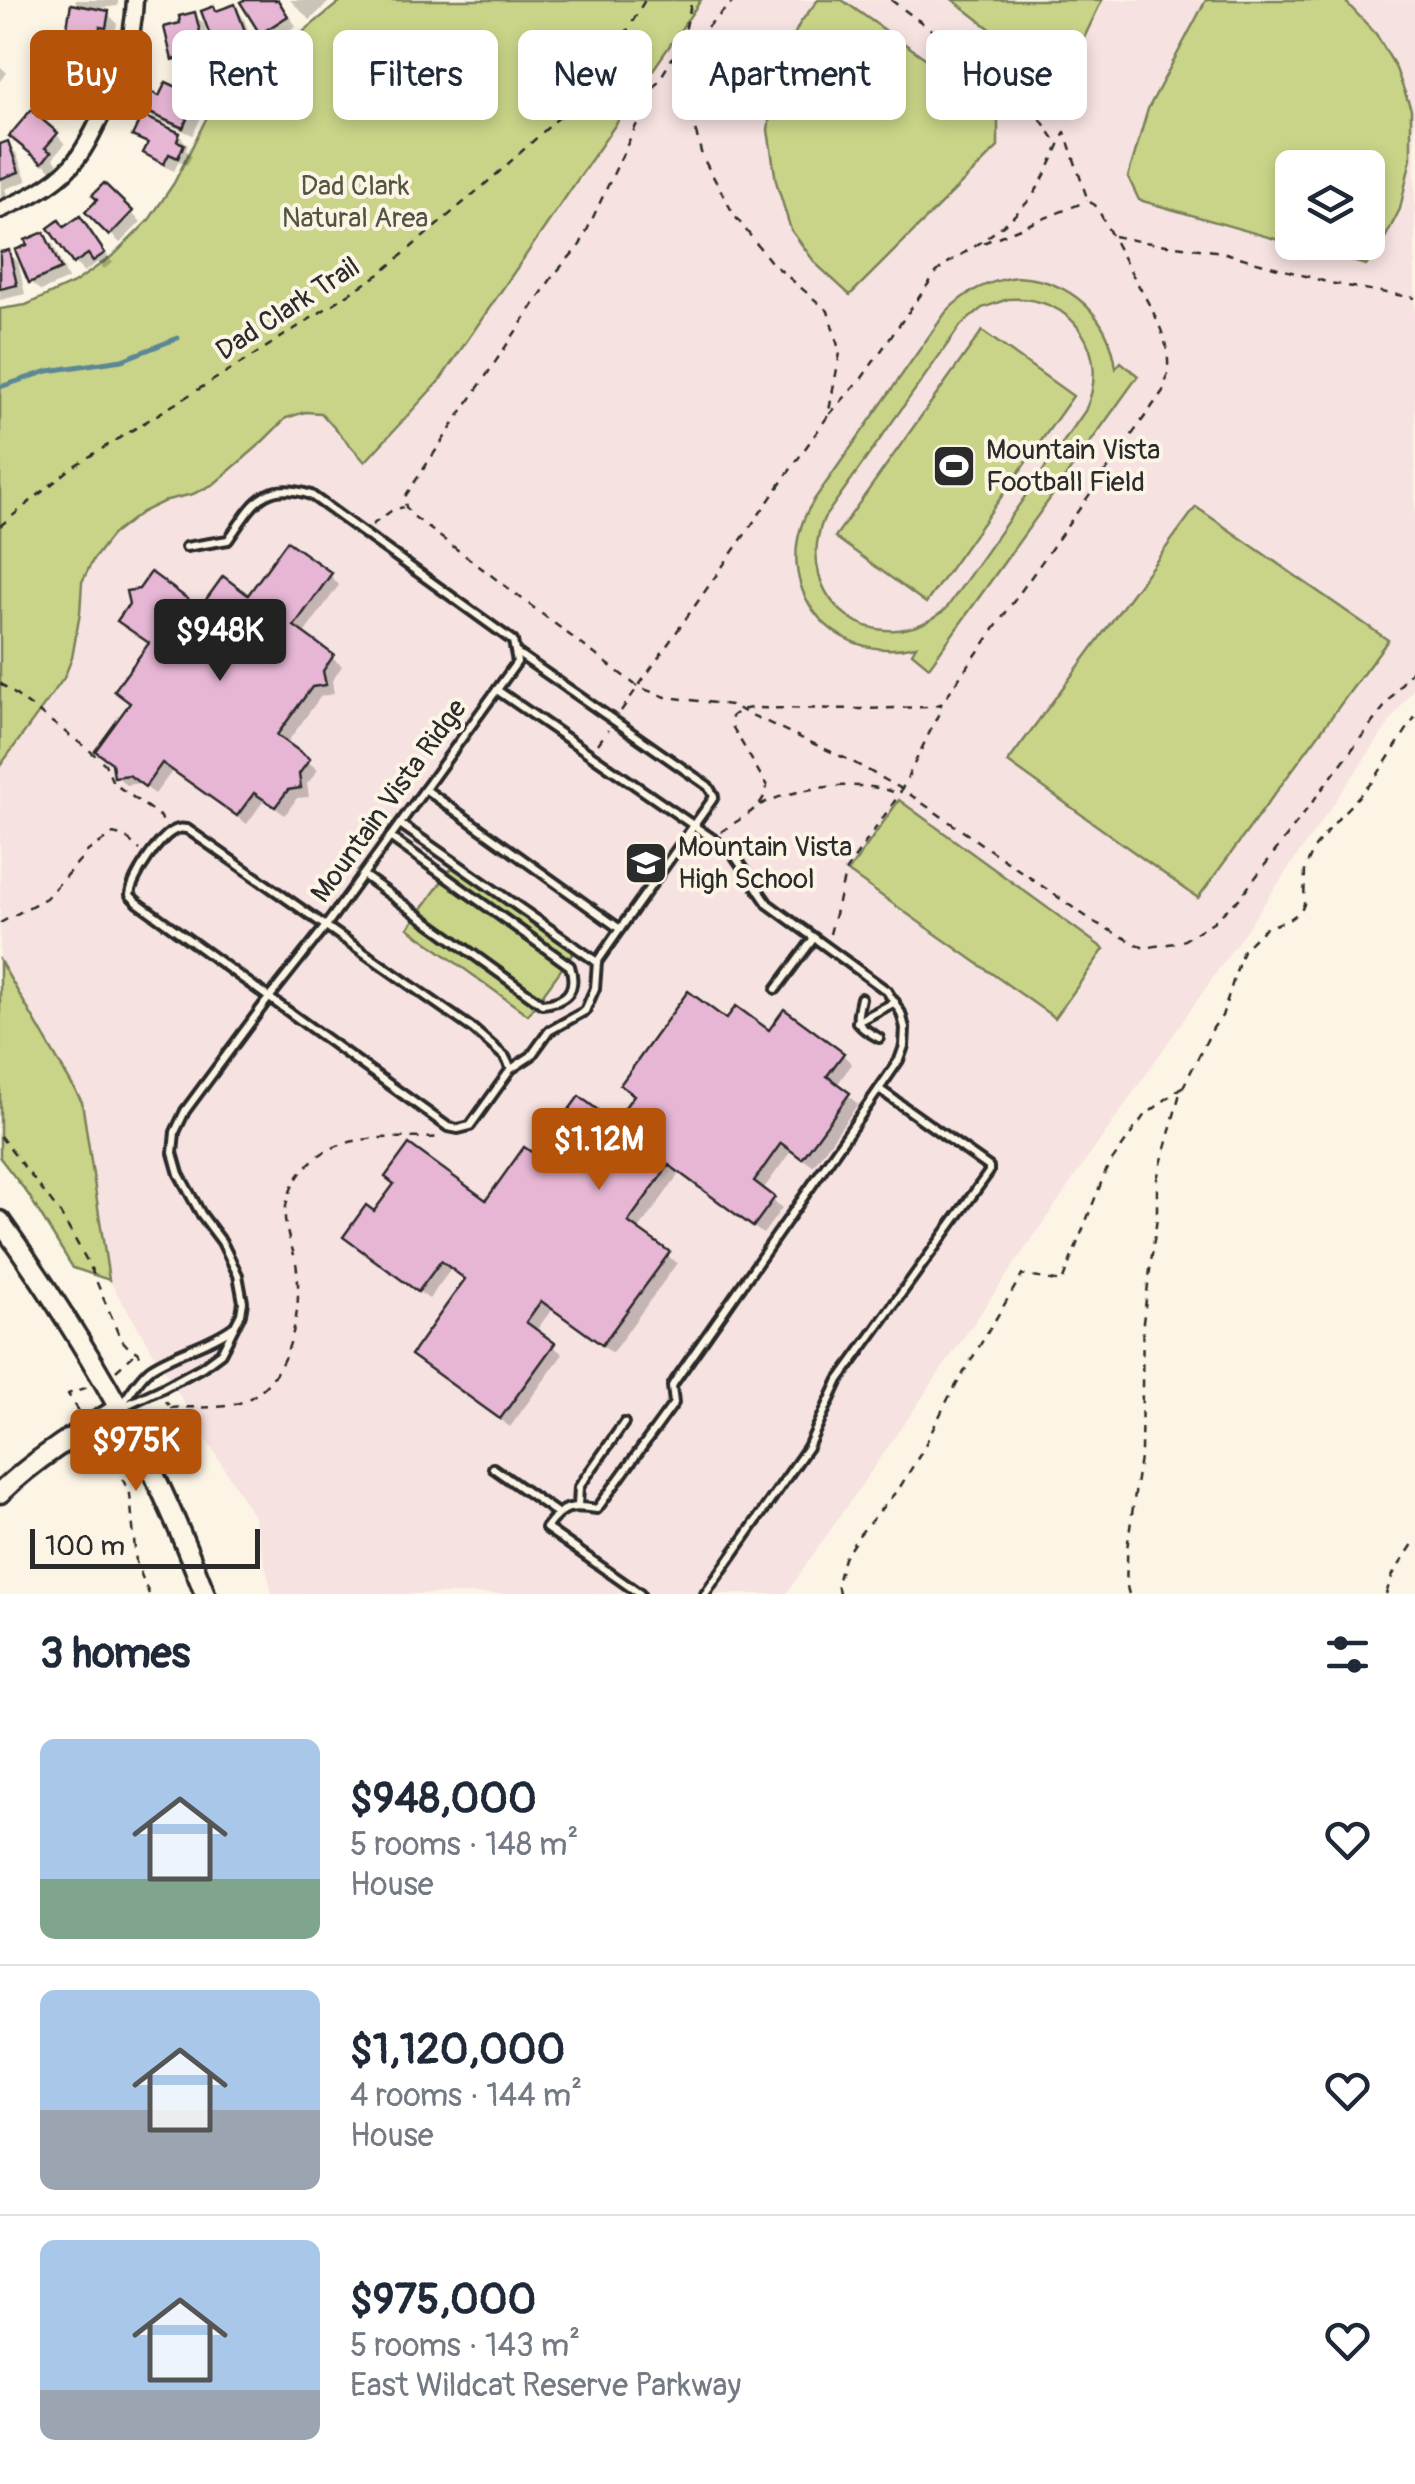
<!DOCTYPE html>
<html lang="en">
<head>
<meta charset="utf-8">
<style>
  body { margin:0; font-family:Pangolin,sans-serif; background:#f6f6f7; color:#1f2937; height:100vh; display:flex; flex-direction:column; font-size:38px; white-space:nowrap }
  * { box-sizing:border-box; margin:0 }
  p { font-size:32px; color:#747a83 }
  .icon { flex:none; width:55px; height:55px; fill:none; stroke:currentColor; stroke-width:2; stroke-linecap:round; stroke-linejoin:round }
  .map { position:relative; height:1594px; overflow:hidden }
  .details { display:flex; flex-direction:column; background:#fff; flex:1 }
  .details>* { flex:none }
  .guide { position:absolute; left:30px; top:30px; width:1355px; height:90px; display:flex; gap:20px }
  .fabs { position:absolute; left:1275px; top:150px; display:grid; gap:20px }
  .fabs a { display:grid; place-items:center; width:110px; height:110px; border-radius:15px; background:#fff; box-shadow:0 5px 15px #0003; font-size:50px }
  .scale { position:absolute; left:30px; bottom:25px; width:230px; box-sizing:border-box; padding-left:10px; border:5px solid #2b2b2b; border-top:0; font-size:28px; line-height:35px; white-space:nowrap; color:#2b2b2b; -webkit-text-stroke:8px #fcf5e5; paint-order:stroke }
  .price { position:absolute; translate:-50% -85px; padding:0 22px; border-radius:10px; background:#b45309; color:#fff; font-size:32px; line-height:65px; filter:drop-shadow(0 2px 5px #0008) }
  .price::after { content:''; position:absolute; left:50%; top:60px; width:30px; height:22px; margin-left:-15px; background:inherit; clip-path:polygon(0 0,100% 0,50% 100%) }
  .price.selected { background:#222; color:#fff }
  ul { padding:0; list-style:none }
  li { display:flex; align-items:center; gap:30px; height:250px; padding:0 40px }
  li+li { border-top:2px solid #e0e1e3 }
  li span { display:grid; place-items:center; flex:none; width:280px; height:200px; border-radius:15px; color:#555 }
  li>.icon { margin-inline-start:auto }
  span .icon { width:120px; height:120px; fill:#fffc; stroke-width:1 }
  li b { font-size:42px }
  h2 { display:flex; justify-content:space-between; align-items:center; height:120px; padding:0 40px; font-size:42px }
  .chip { padding:0 35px; border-radius:15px; background:#fff; box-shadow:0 5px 15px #0003; font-size:35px; line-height:90px }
  .chip.selected { background:#b45309; color:#fff }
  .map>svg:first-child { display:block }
</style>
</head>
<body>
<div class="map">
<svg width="1415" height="1594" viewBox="0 0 1415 1594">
  <rect width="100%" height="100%" fill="#fcf5e5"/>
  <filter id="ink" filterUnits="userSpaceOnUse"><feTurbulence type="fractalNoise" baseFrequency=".01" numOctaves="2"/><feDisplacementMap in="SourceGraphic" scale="20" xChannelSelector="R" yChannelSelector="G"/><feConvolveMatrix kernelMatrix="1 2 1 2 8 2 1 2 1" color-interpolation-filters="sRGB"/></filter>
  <g filter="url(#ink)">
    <path fill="#f6e2e0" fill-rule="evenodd" d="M701,0H1415V686L786,1594H272L254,1517L109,1280L82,1102L0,961V766L64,678L80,613L82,582L93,560L112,535L142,512L167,500L193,494L214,484L257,447L286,418L305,412L321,413L366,462L440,380ZM1292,168H1368V242H1292Z"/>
    <g fill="#c9d488" stroke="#7a805a" stroke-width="2.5" fill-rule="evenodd">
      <path d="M342,0H701L440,380L365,462L321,413L305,412L286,418L257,447L214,484L193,494L167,500L142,512L112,535L93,560L82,582L80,613L72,658L64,678L0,766V309L26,305L74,283L115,254L149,220L174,183L217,97L262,56L303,32Z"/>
      <path d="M818,0H842L998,109V147L850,295L816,264L791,230L776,181L768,130L776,71L800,23Z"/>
      <path d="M953,0H1102L1073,61L1042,69Z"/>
      <path d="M1206,0H1344L1376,34L1395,66L1411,109V158L1400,209L1385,238L1366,265L1139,200L1128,177L1148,109ZM1292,168H1368V242H1292Z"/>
      <path d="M1017,277C1071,280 1109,315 1116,368L1121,362L1138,376L929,667L912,653L916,646C827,667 764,577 814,500L946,312C966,291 988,281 1017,277ZM1008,299C1073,294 1112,353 1085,411L946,609C877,666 790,599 824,518L961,325L982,308Z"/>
      <path d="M982,331L1073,396L926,603L835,537Z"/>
      <path d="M1196,507L1388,640L1198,898L1008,762Z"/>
      <path d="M899,800L1104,949L1055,1018L848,872Z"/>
      <path d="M456,862L576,949L528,1015L408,928Z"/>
      <path d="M0,961L82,1102L109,1280L73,1268L28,1194L0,1158Z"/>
    </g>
    <g fill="#0003">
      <path d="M74,0H118V6L89,9L108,14L117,23L115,36L109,35L106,52L77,47L67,37L83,9Z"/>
      <path d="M248,0H279L296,26L271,42L262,32Z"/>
      <path d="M290,0H331L310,20Z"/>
      <path d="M234,7L243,17L255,48L228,59L218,49V13Z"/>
      <path d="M194,15L204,24L213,61L184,68L174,58L183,25Z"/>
      <path d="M99,60L108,70L96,97L63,83L54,73Z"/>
      <path d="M0,66L7,73L0,81Z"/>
      <path d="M196,98L205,108L193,135L153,118L144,108L161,99Z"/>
      <path d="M56,134L65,144L53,158L58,163L52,171L22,145Z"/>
      <path d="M135,135H179L188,145L186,150L192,156L187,165L179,161L174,171L155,162L146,153L149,146Z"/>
      <path d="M7,144L16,153L27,181L5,189L8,197L1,200L0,146Z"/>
      <path d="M104,186L141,222L120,243L89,212L101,200Z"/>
      <path d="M80,220L113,263L104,269L98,262L84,272L75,263L65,230Z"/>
      <path d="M43,235L53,244L68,279L41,291L31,282Z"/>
      <path d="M8,252L18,262L25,294L0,300V254Z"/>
      <path d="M330,575L339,585L303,635L342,666L332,681L334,694L321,696L286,744L318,770L307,784L309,797L297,798L285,815L264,800L247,824L173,770L155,794L140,783L126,785L117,776L115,765L99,751L132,704L151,645L120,620L201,611Z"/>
      <path d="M727,1022L842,1054L852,1064L836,1086L858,1104L813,1166L791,1151L762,1191L782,1208L763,1234L680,1173L637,1232L677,1263L612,1353L552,1309L535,1332L563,1354L510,1427L423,1364L414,1355L468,1281L451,1269L429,1299L356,1246L375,1214L486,1204L537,1159L615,1125L636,1096L623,1084Z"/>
    </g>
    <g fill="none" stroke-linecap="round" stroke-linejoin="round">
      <path stroke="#5c8895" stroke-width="5" d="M0,387L48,371L122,360L178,338"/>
    </g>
    <g fill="#e7b6d5" stroke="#2b2b2b" stroke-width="2.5">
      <path d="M244,0H278L288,16L260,34L240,2Z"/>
      <path d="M71,4L109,11L106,28L100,27L97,44L65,38Z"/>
      <path d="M235,4L248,39L216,51L201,11L214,6L216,11Z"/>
      <path d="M195,12L205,52L172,60L164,27L180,23L179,16Z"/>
      <path d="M65,42L101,58L87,90L51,74Z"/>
      <path d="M166,82L197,96L183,128L141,109L149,91L159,96Z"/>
      <path d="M31,110L58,133L45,148L51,152L42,163L9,136Z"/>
      <path d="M142,115L180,133L177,141L184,144L178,158L169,154L164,164L143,153L148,143L132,136Z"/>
      <path d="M8,141L19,172L0,179V144Z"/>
      <path d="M104,183L133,211L109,236L85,212L97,200L92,195Z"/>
      <path d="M80,216L105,253L93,261L88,254L73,264L48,228L59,220L64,227Z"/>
      <path d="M44,232L61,269L29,283L15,250L27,245L25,240Z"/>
      <path d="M9,250L17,285L0,289V252Z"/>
      <path d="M287,541L332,573L294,626L334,655L323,671L326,685L312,687L277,735L310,759L299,774L301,788L288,790L275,807L254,793L237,816L162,763L145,787L129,775L114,777L112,763L95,751L130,703L114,691L149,643L117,621L129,604L126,591L139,589L151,572L200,608L223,576L248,595Z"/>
      <path d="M688,991L726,1019L736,1006L769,1030L784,1009L844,1053L827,1076L850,1093L802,1159L781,1143L754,1181L775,1197L753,1227L669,1165L628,1222L670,1252L602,1345L541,1301L526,1322L555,1343L500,1419L411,1355L465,1279L441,1261L418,1292L343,1237L366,1205L374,1211L394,1184L385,1177L409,1144L486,1200L524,1147L536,1155L579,1096L614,1122L634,1095L620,1085Z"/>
    </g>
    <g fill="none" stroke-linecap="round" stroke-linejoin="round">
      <g stroke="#2b2b2b" stroke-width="14">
        <g id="service">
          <path d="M497,690L732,852L768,904L887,991L901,1013L905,1028L904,1046L899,1060L879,1089L989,1167V1172L839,1380L808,1447L705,1594"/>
          <path d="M425,789L620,929L712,800L714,796L708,786L517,653"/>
          <path d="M400,824L597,962"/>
          <path d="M363,875L542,1004C566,1002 578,991 570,966L390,837"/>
          <path d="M776,989L814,938"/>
          <path d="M861,998C855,1025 855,1024 879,1038"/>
          <path d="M857,1022L895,1002"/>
          <path d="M511,1069L505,1057L473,1029L187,829C184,829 181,828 178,829C161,833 131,879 130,895L137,902L448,1127L458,1129L470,1126L511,1069L531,1056L549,1031L585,1011L595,988L597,962L620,929"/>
          <path d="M120,1407C129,1395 139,1377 151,1368C177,1351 209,1345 233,1327"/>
          <path d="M122,1407L163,1388L202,1367L221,1353L241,1314L243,1302L238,1275L222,1242L201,1214L179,1174L173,1153L175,1132L185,1111L265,1003L325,927L517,662L513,641L311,495C263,479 253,505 228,540L186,547"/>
          <path d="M493,1468L557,1513"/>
          <path d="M578,1506L579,1487L624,1423"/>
          <path d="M640,1594L546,1528C563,1505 570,1505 597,1509L674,1403L672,1386L675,1381L879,1089"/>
        </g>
      </g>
      <g stroke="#2b2b2b" stroke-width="21">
        <path id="minor" d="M0,210C26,199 53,186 72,165C84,151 92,134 100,118C120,78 133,46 135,0"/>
      </g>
      <g stroke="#2b2b2b" stroke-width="25">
        <path id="tertiary" d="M0,1493C36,1458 76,1434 119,1408"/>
      </g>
      <g stroke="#2b2b2b" stroke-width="25">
        <path id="secondary" d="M0,1221C54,1297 104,1376 146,1459C169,1503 187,1548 205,1594"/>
      </g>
      <g stroke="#2b2b2b" stroke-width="2.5" stroke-dasharray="8 8" stroke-linecap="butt">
        <path d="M891,0L1018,94L1032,106L1058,145"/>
        <path d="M683,40L651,94L580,245L553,276L404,498L406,507L413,516L638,687L666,697L730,705L851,761L902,789L1094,922L1144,948L1181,942L1213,922L1240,898L1415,666"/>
        <path d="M684,49L735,0"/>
        <path d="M1114,236L1143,242L1222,252L1330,283L1415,298"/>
        <path d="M983,243L1087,201"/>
        <path d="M372,525L391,511L403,507"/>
        <path d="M0,526L74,466L251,357L381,273L498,173L589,90L600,77L645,0"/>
        <path d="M0,683L89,750L105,764L113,783L161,817L163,823"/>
        <path d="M621,711L828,416L840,353L828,311L771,262L734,215L702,156L689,104L683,40L692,0"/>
        <path d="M598,744L608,730"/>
        <path d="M760,805C796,787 861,778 898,794"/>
        <path d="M721,832C738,819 765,809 767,786L732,726V716L740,710L751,708L867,709L929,707L941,704L1163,391C1179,350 1154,314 1135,279C1123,258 1112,236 1101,215L1095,205L1088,201L1065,132C1056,151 1048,171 1037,189C1024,210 1001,227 981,242C965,254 950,259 936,273L862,378L828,416"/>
        <path d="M0,923L46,898L88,851L113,834L125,837L140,850"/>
        <path d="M830,934L846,870L899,795L940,711L941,705"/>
        <path d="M0,1136L60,1213L90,1266L120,1338L130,1349L138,1352L142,1359"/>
        <path d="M116,1371L136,1353"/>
        <path d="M170,1408C193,1406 217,1410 239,1403C290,1385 304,1311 296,1263C293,1248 286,1234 285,1218C285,1189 303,1163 328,1150C365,1132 403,1140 442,1137"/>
        <path d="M79,1411L68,1394L88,1387"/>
        <path d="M144,1421L170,1408L166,1401"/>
        <path d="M95,1440L110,1454L130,1494L136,1562L149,1594"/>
        <path d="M98,1445L115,1436"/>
        <path d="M839,1594L837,1583L844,1558L860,1534L900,1487L921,1453L949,1397L1022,1275L1062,1282L1107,1168L1143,1117L1183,1086"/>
        <path d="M1129,1594C1124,1581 1128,1564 1127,1549L1141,1451L1143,1322L1157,1218V1179L1180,1093L1213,1028L1222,1016L1243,950L1264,929L1290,919L1301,911L1304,904L1305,869L1314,848L1342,814L1374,780L1415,717"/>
        <path d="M1386,1594L1392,1576L1415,1541"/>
      </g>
      <use href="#service" stroke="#fcf5e5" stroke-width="6"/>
      <use href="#minor" stroke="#fcf5e5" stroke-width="14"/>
      <use href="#tertiary" stroke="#fcf5e5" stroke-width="18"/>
      <use href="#secondary" stroke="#fcf5e5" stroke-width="18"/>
    </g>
  </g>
  <defs>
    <g id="stadium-square" transform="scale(2.25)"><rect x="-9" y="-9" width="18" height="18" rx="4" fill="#2b2b2b" stroke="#fcf5e5"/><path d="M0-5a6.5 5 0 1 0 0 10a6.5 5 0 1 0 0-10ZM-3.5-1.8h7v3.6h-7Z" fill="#fff"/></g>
    <g id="school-square" transform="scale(2.25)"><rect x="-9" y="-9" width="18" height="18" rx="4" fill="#2b2b2b" stroke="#fcf5e5"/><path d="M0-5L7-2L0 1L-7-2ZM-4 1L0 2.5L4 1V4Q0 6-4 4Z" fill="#fff"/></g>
  </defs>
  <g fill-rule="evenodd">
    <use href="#stadium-square" x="954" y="466"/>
    <use href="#school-square" x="646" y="863"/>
  </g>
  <g text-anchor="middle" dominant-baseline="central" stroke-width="8" stroke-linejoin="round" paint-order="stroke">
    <g font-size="28" fill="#525542" stroke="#fcf5e5">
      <text x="355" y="186">Dad Clark<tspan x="355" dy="32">Natural Area</tspan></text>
    </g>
    <g font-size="28" fill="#2b2b2b" stroke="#fcf5e5">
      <text transform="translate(288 309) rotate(-33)">Dad Clark Trail</text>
      <text transform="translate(389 801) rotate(-54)">Mountain Vista Ridge</text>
    </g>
    <g font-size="28" fill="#2b2b2b" stroke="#fcf5e5" text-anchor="start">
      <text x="986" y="450">Mountain Vista<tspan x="986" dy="32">Football Field</tspan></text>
      <text x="678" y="847">Mountain Vista<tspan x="678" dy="32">High School</tspan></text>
    </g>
  </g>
</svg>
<div class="fabs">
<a><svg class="icon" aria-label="layers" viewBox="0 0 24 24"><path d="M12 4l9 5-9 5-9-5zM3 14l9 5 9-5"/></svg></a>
</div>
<div class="scale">100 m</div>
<b class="price selected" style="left:220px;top:684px">$948K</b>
<b class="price" style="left:599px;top:1193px">$1.12M</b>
<b class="price" style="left:136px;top:1494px">$975K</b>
<div class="guide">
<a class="chip selected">Buy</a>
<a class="chip">Rent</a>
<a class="chip">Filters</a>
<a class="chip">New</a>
<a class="chip">Apartment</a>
<a class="chip">House</a>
</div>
</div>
<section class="details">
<h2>3 homes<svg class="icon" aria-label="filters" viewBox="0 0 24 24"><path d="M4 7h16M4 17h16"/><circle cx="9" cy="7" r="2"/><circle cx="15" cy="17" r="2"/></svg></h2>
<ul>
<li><span style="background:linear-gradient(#a9c7e8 70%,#7fa58c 0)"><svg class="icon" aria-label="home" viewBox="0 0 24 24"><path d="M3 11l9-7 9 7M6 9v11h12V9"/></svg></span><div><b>$948,000</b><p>5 rooms · 148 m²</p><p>House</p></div><svg class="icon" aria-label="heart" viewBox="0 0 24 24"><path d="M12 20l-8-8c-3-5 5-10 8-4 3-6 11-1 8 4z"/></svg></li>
<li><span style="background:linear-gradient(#a9c7e8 60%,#9aa5b1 0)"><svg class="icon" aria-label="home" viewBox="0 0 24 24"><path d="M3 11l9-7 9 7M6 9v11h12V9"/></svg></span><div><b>$1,120,000</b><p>4 rooms · 144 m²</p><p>House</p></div><svg class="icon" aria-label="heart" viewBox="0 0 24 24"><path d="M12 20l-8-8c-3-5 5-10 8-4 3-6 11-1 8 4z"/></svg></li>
<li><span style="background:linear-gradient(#a9c7e8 75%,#9aa5b1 0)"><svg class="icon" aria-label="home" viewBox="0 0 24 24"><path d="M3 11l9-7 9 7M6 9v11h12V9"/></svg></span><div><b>$975,000</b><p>5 rooms · 143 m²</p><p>East Wildcat Reserve Parkway</p></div><svg class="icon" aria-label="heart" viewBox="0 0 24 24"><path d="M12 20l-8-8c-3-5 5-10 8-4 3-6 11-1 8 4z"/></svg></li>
</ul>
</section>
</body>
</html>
